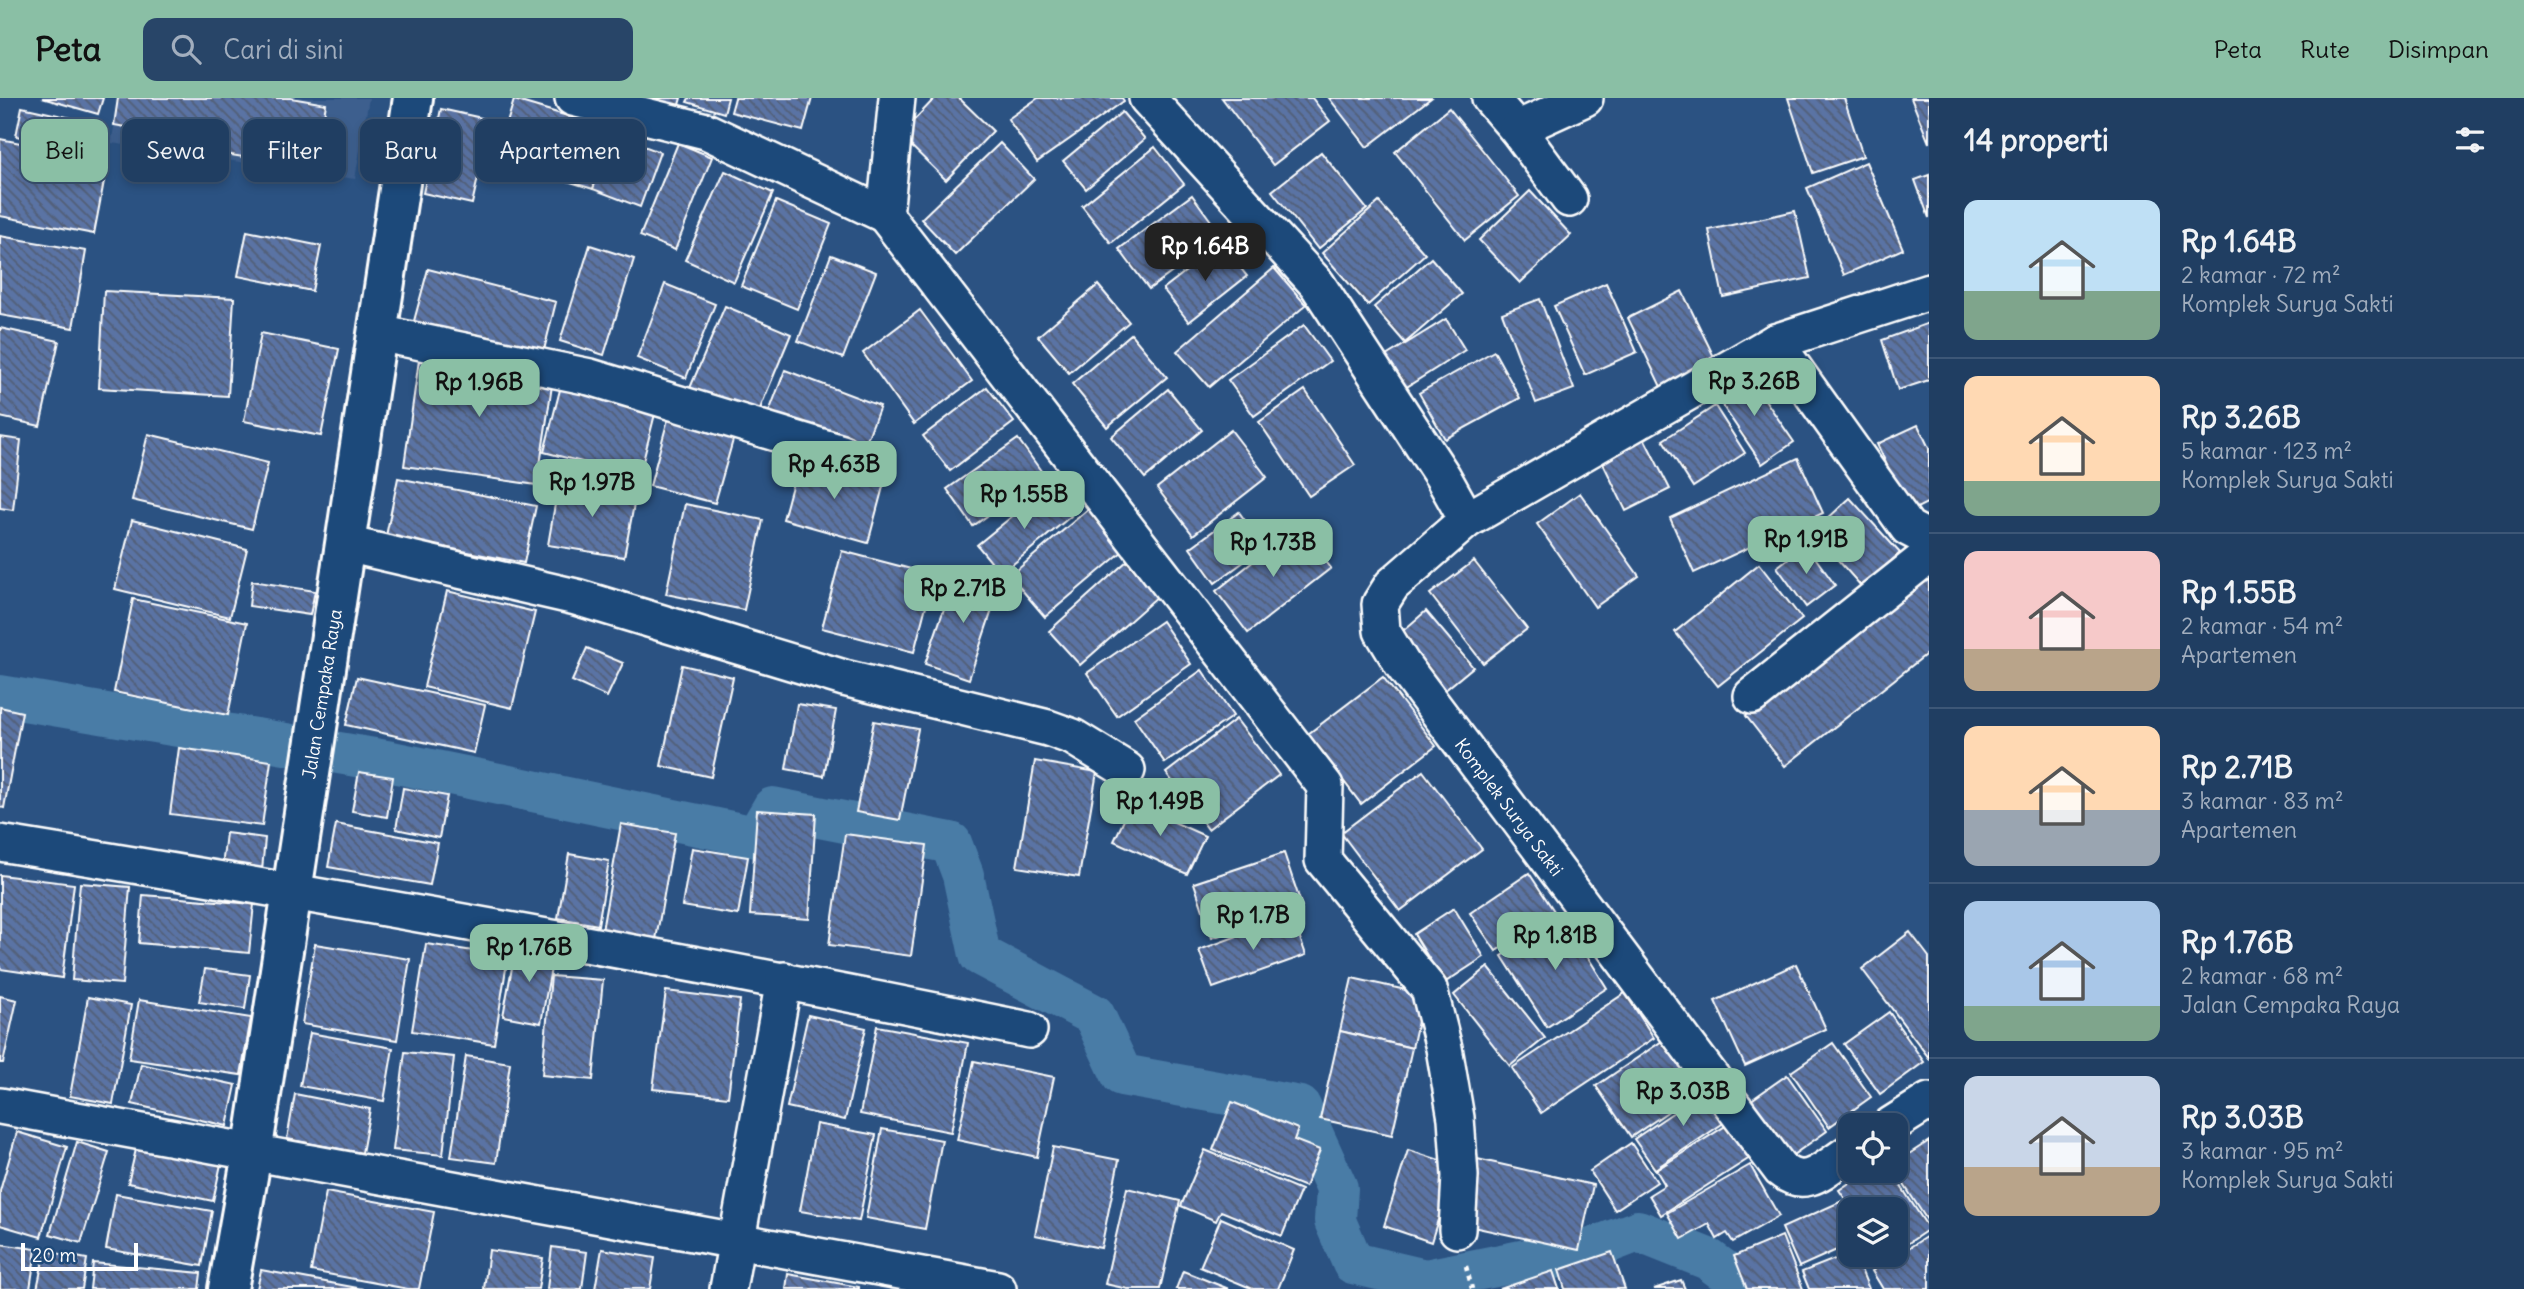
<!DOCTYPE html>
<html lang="id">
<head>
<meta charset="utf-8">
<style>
  body { margin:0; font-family:Delius,sans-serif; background:#284568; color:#f1f3f6; height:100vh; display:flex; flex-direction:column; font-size:26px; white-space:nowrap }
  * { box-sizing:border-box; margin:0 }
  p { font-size:23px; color:#a2aebe }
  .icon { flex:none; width:38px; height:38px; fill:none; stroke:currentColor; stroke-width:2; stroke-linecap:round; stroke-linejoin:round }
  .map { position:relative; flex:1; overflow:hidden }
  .panel { display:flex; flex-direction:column; background:#203e62; width:595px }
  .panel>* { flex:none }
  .guide { position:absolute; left:21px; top:21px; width:665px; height:63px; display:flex; gap:14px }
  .controls { position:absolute; left:1838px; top:1015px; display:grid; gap:14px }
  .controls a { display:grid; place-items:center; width:70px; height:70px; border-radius:14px; background:#203e62; box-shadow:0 4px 10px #0003,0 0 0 2px #3d5777; font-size:35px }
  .scale { position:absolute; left:21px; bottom:18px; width:117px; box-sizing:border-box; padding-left:7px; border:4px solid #fff; border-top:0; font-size:19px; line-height:24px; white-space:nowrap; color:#fff; -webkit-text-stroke:5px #1f4a7a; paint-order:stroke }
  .price { position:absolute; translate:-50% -60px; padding:0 16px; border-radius:14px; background:#8abfa5; color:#111; font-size:23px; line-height:46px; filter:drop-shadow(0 2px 4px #0008) }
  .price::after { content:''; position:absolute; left:50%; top:42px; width:21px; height:16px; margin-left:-10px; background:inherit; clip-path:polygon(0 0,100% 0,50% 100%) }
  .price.on { background:#222; color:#fff }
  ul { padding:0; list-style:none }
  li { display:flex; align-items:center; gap:21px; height:175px; padding:0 35px }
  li+li { border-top:2px solid #3d5777 }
  li span { display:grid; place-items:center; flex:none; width:196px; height:140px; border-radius:14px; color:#555 }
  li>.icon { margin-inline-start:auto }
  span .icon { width:84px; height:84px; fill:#fffc; stroke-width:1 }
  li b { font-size:30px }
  h2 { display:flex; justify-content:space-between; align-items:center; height:84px; padding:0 35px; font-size:30px }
  .pill { padding:0 24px; border-radius:14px; background:#203e62; box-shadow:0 4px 10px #0003,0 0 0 2px #3d5777; font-size:24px; line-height:63px }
  .pill.on { background:#8abfa5; color:#111 }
  header { display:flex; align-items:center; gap:42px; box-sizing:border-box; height:98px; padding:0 35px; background:#8abfa5; color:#111 }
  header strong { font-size:33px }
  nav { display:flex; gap:38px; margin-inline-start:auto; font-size:24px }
  .search { width:490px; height:63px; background:#284568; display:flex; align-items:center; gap:18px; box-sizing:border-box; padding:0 24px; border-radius:14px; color:#a2aebe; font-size:26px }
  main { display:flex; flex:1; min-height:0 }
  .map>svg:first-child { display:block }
</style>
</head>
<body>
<header>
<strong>Peta</strong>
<div class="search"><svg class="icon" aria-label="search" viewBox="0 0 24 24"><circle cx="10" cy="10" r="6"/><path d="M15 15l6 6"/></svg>Cari di sini</div>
<nav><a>Peta</a><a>Rute</a><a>Disimpan</a></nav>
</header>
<main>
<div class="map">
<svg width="1929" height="1191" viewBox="0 0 1929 1191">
  <defs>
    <pattern id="building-back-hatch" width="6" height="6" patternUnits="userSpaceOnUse" patternTransform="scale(1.75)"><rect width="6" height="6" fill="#5a73a4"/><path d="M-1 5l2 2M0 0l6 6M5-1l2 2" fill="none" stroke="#525e74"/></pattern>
  </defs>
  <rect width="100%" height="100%" fill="#2b5282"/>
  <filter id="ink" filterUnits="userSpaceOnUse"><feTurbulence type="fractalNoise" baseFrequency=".0143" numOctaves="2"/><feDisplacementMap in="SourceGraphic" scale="14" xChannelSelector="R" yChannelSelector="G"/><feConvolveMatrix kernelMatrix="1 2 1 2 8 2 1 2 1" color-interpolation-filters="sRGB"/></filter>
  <g filter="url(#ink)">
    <path fill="#3d5f8e" d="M120,0H369L355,81L111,45Z"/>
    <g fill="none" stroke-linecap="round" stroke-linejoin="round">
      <path stroke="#497ba6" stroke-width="42" d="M0,598L392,664L756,739L773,710L951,745L963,777L980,857L1094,917L1122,977L1300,1009L1337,1090L1335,1123L1353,1165L1425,1182L1526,1162L1573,1158L1638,1133L1708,1161L1734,1180L1779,1191"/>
    </g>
    <g fill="url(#building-back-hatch)" stroke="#fff" stroke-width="2">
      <path d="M42,0H103L98,16Z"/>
      <path d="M118,0H291L326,6L315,71L153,44L154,34L114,27Z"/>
      <path d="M619,0H681L676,17Z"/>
      <path d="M689,0H728L724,15L687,4Z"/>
      <path d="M735,0H812L803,33L731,14Z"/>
      <path d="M935,0H959L993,33L946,82L900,37Z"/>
      <path d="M1038,0H1122L1124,3L1037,64L1008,21Z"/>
      <path d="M1222,0H1312L1330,23L1273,67Z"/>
      <path d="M1329,0H1431L1367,49Z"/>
      <path d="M1788,0H1844L1863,58L1813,75Z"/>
      <path d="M1911,0H1929V45Z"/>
      <path d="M514,2L611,31L593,91L496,61Z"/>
      <path d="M22,9L76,21L70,49L16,38Z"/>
      <path d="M1449,10L1519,98L1465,142L1395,54Z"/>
      <path d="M441,11L491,22L472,106L423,95Z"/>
      <path d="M1122,14L1145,41L1086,91L1063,63Z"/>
      <path d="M614,37L660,54L640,109L593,91Z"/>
      <path d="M0,41L108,62L94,136L0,118Z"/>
      <path d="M678,45L712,59L675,152L640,138Z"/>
      <path d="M1000,45L1034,81L955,157L921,121Z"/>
      <path d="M1155,49L1184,86L1111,145L1082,108Z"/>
      <path d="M1321,54L1367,111L1318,151L1272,93Z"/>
      <path d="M1866,64L1903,151L1844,177L1807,90Z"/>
      <path d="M725,73L773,95L734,184L685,162Z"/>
      <path d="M1929,77V120L1915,82Z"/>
      <path d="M1530,93L1571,137L1520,185L1479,142Z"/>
      <path d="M1192,97L1222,138L1149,191L1119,151Z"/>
      <path d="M776,103L831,126L797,211L741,188Z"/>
      <path d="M1379,104L1425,156L1368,207L1322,155Z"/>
      <path d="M1795,113L1810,180L1723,199L1709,132Z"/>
      <path d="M247,133L321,148L312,193L238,178Z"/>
      <path d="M0,138L86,153L73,230L0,217Z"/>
      <path d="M1221,146L1247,178L1189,224L1163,191Z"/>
      <path d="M590,147L634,161L604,257L560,243Z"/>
      <path d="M831,157L876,174L843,260L798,243Z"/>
      <path d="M1431,160L1462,196L1405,245L1374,209Z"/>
      <path d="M1274,170L1306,207L1209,289L1177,253Z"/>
      <path d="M428,171L556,204L543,256L414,223Z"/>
      <path d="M1606,185L1637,254L1585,277L1554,208Z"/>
      <path d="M665,186L715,206L686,280L637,260Z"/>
      <path d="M1098,187L1129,224L1069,275L1038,238Z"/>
      <path d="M104,193L234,200L228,298L99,290Z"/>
      <path d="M1682,193L1717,265L1662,291L1628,220Z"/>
      <path d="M1540,201L1574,291L1536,305L1502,215Z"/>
      <path d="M725,208L791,236L757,318L690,290Z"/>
      <path d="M920,212L972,283L914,326L863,255Z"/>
      <path d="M1446,221L1465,252L1405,290L1386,258Z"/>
      <path d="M1929,225V282L1898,292L1882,242Z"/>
      <path d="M1304,227L1330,263L1254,318L1228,282Z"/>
      <path d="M0,230L59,243L40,328L0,319Z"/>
      <path d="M261,235L339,251L321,338L244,323Z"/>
      <path d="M1131,236L1167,279L1107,329L1072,286Z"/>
      <path d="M1494,253L1520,300L1445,341L1419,295Z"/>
      <path d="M420,255L554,274L537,387L404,368Z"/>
      <path d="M785,272L880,308L861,357L766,322Z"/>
      <path d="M1746,274L1794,344L1762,366L1714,295Z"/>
      <path d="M563,280L658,304L639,379L544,354Z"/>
      <path d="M987,289L1014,324L950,373L923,338Z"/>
      <path d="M1168,291L1202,332L1145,380L1111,339Z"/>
      <path d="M1305,292L1355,367L1309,398L1259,324Z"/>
      <path d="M1715,308L1745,355L1693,389L1663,342Z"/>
      <path d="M671,310L737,328L715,405L650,388Z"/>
      <path d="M1918,327L1929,350V404L1909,414L1877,346Z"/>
      <path d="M1231,332L1267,379L1193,437L1157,390Z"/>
      <path d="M1641,334L1670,391L1626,413L1598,355Z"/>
      <path d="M148,336L268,365L252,431L132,402Z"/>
      <path d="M0,339L21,342L13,412L0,410Z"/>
      <path d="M1018,341L1044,377L973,428L947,391Z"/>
      <path d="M1798,360L1823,415L1694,475L1670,420Z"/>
      <path d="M799,362L884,385L868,445L783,421Z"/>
      <path d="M398,380L536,408L524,465L386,438Z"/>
      <path d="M559,383L636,396L624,459L548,447Z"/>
      <path d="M1048,389L1071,418L1001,476L977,447Z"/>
      <path d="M1580,395L1639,478L1595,509L1537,426Z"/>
      <path d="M1850,400L1900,455L1862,489L1813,434Z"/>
      <path d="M685,406L763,422L744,512L666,496Z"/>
      <path d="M1094,406L1129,448L1045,519L1010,478Z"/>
      <path d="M1239,414L1264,449L1215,485L1190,450Z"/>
      <path d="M132,422L247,451L230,519L115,491Z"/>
      <path d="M1298,428L1331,470L1248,535L1216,493Z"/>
      <path d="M1806,447L1835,487L1806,509L1777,469Z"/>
      <path d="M842,453L934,477L914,554L822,530Z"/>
      <path d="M1127,463L1158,498L1080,567L1049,533Z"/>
      <path d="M1474,463L1527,531L1483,565L1430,496Z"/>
      <path d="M1759,466L1802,521L1718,588L1675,534Z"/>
      <path d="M957,473L1000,488L969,581L925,566Z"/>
      <path d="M1925,477L1929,482V554L1785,668L1746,618Z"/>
      <path d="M252,483L315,493L310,517L249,508Z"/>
      <path d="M447,493L535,514L512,610L424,589Z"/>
      <path d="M133,501L247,525L228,617L114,594Z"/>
      <path d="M1426,513L1473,569L1444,593L1398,537Z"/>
      <path d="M1162,523L1191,566L1117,618L1087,575Z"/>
      <path d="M587,550L623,565L607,599L572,583Z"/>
      <path d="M682,567L733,579L711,679L661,668Z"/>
      <path d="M1202,572L1233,618L1165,665L1134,620Z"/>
      <path d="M357,579L485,607L474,655L346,627Z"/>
      <path d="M1383,579L1436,648L1361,706L1308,636Z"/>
      <path d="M797,606L836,612L824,678L786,671Z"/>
      <path d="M0,609L22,614L4,710L0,709Z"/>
      <path d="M1236,621L1279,677L1208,731L1166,675Z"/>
      <path d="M874,623L918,631L900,722L856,714Z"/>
      <path d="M179,650L271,663L262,728L170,716Z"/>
      <path d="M1035,663L1097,674L1079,779L1017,769Z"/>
      <path d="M1423,673L1482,751L1400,813L1341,735Z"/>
      <path d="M359,674L393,679L387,719L352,713Z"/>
      <path d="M403,690L447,698L439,740L396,731Z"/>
      <path d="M1132,705L1205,738L1187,776L1114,743Z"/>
      <path d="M757,712L816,716L809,821L750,817Z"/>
      <path d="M336,726L438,745L430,787L328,769Z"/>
      <path d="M621,726L675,735L655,847L601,838Z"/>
      <path d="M226,735L265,740L261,783L221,778Z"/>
      <path d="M845,736L927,747L911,858L829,847Z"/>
      <path d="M692,750L748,759L738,817L682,808Z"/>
      <path d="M1284,755L1302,809L1212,840L1194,785Z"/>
      <path d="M569,756L609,763L598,827L558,820Z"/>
      <path d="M1529,775L1554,813L1496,853L1470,815Z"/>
      <path d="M0,777L74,786L62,880L0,871Z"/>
      <path d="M80,785L130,789L122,886L72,882Z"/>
      <path d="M143,797L254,806L249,855L139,845Z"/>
      <path d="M1454,810L1484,859L1444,885L1414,836Z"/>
      <path d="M1292,818L1306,857L1213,890L1199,852Z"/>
      <path d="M1563,819L1607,890L1547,929L1502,858Z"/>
      <path d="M1910,834L1929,859V960L1862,871Z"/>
      <path d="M315,846L410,861L397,942L302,926Z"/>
      <path d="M426,846L508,858L494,946L412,933Z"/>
      <path d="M516,848L554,854L541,925L503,918Z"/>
      <path d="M1796,866L1826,931L1745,968L1715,903Z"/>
      <path d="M1488,869L1545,940L1510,968L1454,897Z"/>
      <path d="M205,871L250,877L245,911L199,904Z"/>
      <path d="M551,878L603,882L593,982L542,977Z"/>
      <path d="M1352,880L1424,896L1412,950L1340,933Z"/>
      <path d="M666,893L740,902L728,999L653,991Z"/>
      <path d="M1625,895L1654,940L1541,1015L1512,970Z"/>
      <path d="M0,898L17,902L3,965H0Z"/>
      <path d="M88,899L131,907L113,1006L70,998Z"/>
      <path d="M139,902L251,920L241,977L129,961Z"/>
      <path d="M1889,914L1924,964L1880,996L1844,946Z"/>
      <path d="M808,917L866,930L845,1022L787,1009Z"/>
      <path d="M877,928L968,945L951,1034L860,1016Z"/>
      <path d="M1340,933L1412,950L1392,1037L1320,1021Z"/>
      <path d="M310,935L393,950L384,1003L300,988Z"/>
      <path d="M1671,937L1705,988L1631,1039L1596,988Z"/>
      <path d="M1833,945L1871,999L1829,1029L1791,974Z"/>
      <path d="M405,954L454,959L443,1057L393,1052Z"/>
      <path d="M466,958L510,965L496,1065L451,1059Z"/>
      <path d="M974,963L1054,979L1037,1059L957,1042Z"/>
      <path d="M141,966L236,987L227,1028L132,1006Z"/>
      <path d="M1787,977L1827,1033L1790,1059L1750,1003Z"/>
      <path d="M1711,989L1731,1020L1655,1071L1634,1041Z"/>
      <path d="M295,996L370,1011L362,1055L287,1041Z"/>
      <path d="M1232,1004L1298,1031L1294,1042L1320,1052L1305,1089L1213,1052Z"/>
      <path d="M1735,1022L1756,1056L1661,1117L1649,1097L1665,1087L1656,1072Z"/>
      <path d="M816,1026L876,1037L859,1123L800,1113Z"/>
      <path d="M882,1031L942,1042L925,1131L866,1120Z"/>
      <path d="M17,1034L67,1049L41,1139L0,1127V1093Z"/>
      <path d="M1929,1043V1120L1927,1122L1895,1073V1065Z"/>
      <path d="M77,1044L109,1054L81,1145L50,1136Z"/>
      <path d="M1631,1045L1657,1084L1615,1112L1590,1073Z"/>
      <path d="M137,1047L221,1066L213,1103L128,1085Z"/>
      <path d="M1053,1049L1119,1062L1101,1150L1035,1137Z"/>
      <path d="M1205,1052L1301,1092L1282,1138L1221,1113L1216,1123L1181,1108Z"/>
      <path d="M1408,1052L1455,1067L1431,1144L1384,1128Z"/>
      <path d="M1473,1060L1593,1087L1579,1152L1459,1126Z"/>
      <path d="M1750,1067L1779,1118L1733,1144L1727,1135L1717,1141L1709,1126L1682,1141L1667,1115Z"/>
      <path d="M1867,1073H1891L1929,1131L1895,1154V1111H1852L1839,1092Z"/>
      <path d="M1127,1090L1180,1103L1160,1191H1128L1105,1186Z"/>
      <path d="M326,1094L434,1114L419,1191H408L311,1173Z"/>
      <path d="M116,1096L212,1113L202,1168L106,1151Z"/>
      <path d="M1842,1103L1850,1119V1146L1799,1169L1782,1130Z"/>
      <path d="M1221,1120L1294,1152L1278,1191H1253L1200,1169Z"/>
      <path d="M1929,1137V1191H1883L1872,1173Z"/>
      <path d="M1782,1138L1803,1191H1747L1734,1158Z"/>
      <path d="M0,1146L36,1151L30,1191H0Z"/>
      <path d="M552,1149L587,1154L582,1191H547Z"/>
      <path d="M602,1151L655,1160L650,1191H595Z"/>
      <path d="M489,1152L543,1160L538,1191H484Z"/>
      <path d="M45,1153L87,1161L82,1191H37Z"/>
      <path d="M1612,1154L1625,1191H1565L1559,1172Z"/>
      <path d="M1850,1155L1855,1157L1869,1191H1809L1802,1174Z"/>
      <path d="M93,1165L201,1175L199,1191H90Z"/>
      <path d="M261,1172L363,1191H257Z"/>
      <path d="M1183,1173L1229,1191H1176Z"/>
      <path d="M1553,1173L1559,1191H1500Z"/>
      <path d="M788,1176L859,1189V1191H786Z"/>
      <path d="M1681,1182L1685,1191H1654Z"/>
    </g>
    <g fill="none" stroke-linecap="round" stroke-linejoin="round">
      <g stroke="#fff" stroke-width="40">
        <g id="minor">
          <path d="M573,0L706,33L885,117"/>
          <path d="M897,0L885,117L1325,688L1323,762L1429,891L1444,950L1456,1020L1460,1078L1457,1132"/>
          <path d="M1147,0L1317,186L1443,379L1467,422"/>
          <path d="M1490,0L1517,31L1569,101"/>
          <path d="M1517,31L1585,0"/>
          <path d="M378,235L590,279L842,355"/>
          <path d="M1775,244L1929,194"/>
          <path d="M346,446L576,499L844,580L1048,630L1073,639L1127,672"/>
          <path d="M1752,598L1929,457"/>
          <path d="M0,745C344,801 687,862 1029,932"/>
          <path d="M0,1008C332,1071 666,1128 998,1191"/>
          <path d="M1891,1027L1929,1003"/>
          <path d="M1850,1054C1826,1069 1807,1093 1781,1072L1402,566L1382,533L1380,506L1392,487L1467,422L1775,244L1908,430L1929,441"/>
          <path d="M728,1191L784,882"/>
        </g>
      </g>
      <g stroke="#fff" stroke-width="44">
        <path id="tertiary" d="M228,1191L252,1056L413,0"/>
      </g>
      <path stroke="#fff" stroke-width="4.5" stroke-dasharray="5 5" stroke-linecap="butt" d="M1466,1168L1472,1191"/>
      <use href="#minor" stroke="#1f4a7a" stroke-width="35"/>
      <use href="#tertiary" stroke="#1f4a7a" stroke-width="38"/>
    </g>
  </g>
  <g text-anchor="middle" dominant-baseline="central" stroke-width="5" stroke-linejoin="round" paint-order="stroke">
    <g font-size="18" fill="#fff" stroke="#1f4a7a">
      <text transform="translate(322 596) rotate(-81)">Jalan Cempaka Raya</text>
      <text transform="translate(1509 709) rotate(53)">Komplek Surya Sakti</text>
    </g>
  </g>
</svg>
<div class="controls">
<a><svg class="icon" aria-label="locate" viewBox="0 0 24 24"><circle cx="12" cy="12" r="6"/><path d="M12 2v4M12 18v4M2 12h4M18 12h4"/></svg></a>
<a><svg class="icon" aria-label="layers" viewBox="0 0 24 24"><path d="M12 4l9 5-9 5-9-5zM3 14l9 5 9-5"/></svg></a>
</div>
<div class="scale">20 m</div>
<b class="price on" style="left:1205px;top:185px">Rp 1.64B</b>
<b class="price" style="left:1754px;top:320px">Rp 3.26B</b>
<b class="price" style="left:479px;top:321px">Rp 1.96B</b>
<b class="price" style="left:834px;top:403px">Rp 4.63B</b>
<b class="price" style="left:592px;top:421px">Rp 1.97B</b>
<b class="price" style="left:1024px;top:433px">Rp 1.55B</b>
<b class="price" style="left:1806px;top:478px">Rp 1.91B</b>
<b class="price" style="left:1273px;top:481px">Rp 1.73B</b>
<b class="price" style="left:963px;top:527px">Rp 2.71B</b>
<b class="price" style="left:1160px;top:740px">Rp 1.49B</b>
<b class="price" style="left:1253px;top:854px">Rp 1.7B</b>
<b class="price" style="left:1555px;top:874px">Rp 1.81B</b>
<b class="price" style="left:529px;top:886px">Rp 1.76B</b>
<b class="price" style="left:1683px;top:1030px">Rp 3.03B</b>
<div class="guide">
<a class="pill on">Beli</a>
<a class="pill">Sewa</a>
<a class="pill">Filter</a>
<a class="pill">Baru</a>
<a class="pill">Apartemen</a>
</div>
</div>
<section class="panel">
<h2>14 properti<svg class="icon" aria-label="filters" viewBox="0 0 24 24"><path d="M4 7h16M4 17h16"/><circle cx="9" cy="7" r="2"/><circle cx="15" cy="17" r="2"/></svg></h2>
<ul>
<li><span style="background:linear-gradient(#bfe0f5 65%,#7fa58c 0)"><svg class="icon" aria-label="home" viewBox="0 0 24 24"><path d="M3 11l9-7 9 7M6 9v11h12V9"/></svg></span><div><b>Rp 1.64B</b><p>2 kamar · 72 m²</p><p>Komplek Surya Sakti</p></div></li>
<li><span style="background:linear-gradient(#ffd9b3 75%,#7fa58c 0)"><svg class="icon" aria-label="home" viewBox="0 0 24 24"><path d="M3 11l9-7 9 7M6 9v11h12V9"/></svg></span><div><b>Rp 3.26B</b><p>5 kamar · 123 m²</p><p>Komplek Surya Sakti</p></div></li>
<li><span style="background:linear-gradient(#f6c9c9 70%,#b9a48a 0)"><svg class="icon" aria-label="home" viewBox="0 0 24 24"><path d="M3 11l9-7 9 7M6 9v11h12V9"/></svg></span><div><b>Rp 1.55B</b><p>2 kamar · 54 m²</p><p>Apartemen</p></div></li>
<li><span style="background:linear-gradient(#ffd9b3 60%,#9aa5b1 0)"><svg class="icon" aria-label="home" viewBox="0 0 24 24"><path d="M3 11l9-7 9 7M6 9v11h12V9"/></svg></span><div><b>Rp 2.71B</b><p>3 kamar · 83 m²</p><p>Apartemen</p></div></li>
<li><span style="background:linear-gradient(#a9c7e8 75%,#7fa58c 0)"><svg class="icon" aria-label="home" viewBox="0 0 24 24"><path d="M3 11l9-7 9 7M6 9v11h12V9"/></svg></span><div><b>Rp 1.76B</b><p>2 kamar · 68 m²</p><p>Jalan Cempaka Raya</p></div></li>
<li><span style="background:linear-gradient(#c9d6e8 65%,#b9a48a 0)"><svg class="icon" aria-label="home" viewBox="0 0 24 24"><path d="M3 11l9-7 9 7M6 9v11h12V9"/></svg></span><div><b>Rp 3.03B</b><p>3 kamar · 95 m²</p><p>Komplek Surya Sakti</p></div></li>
</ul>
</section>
</main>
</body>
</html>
